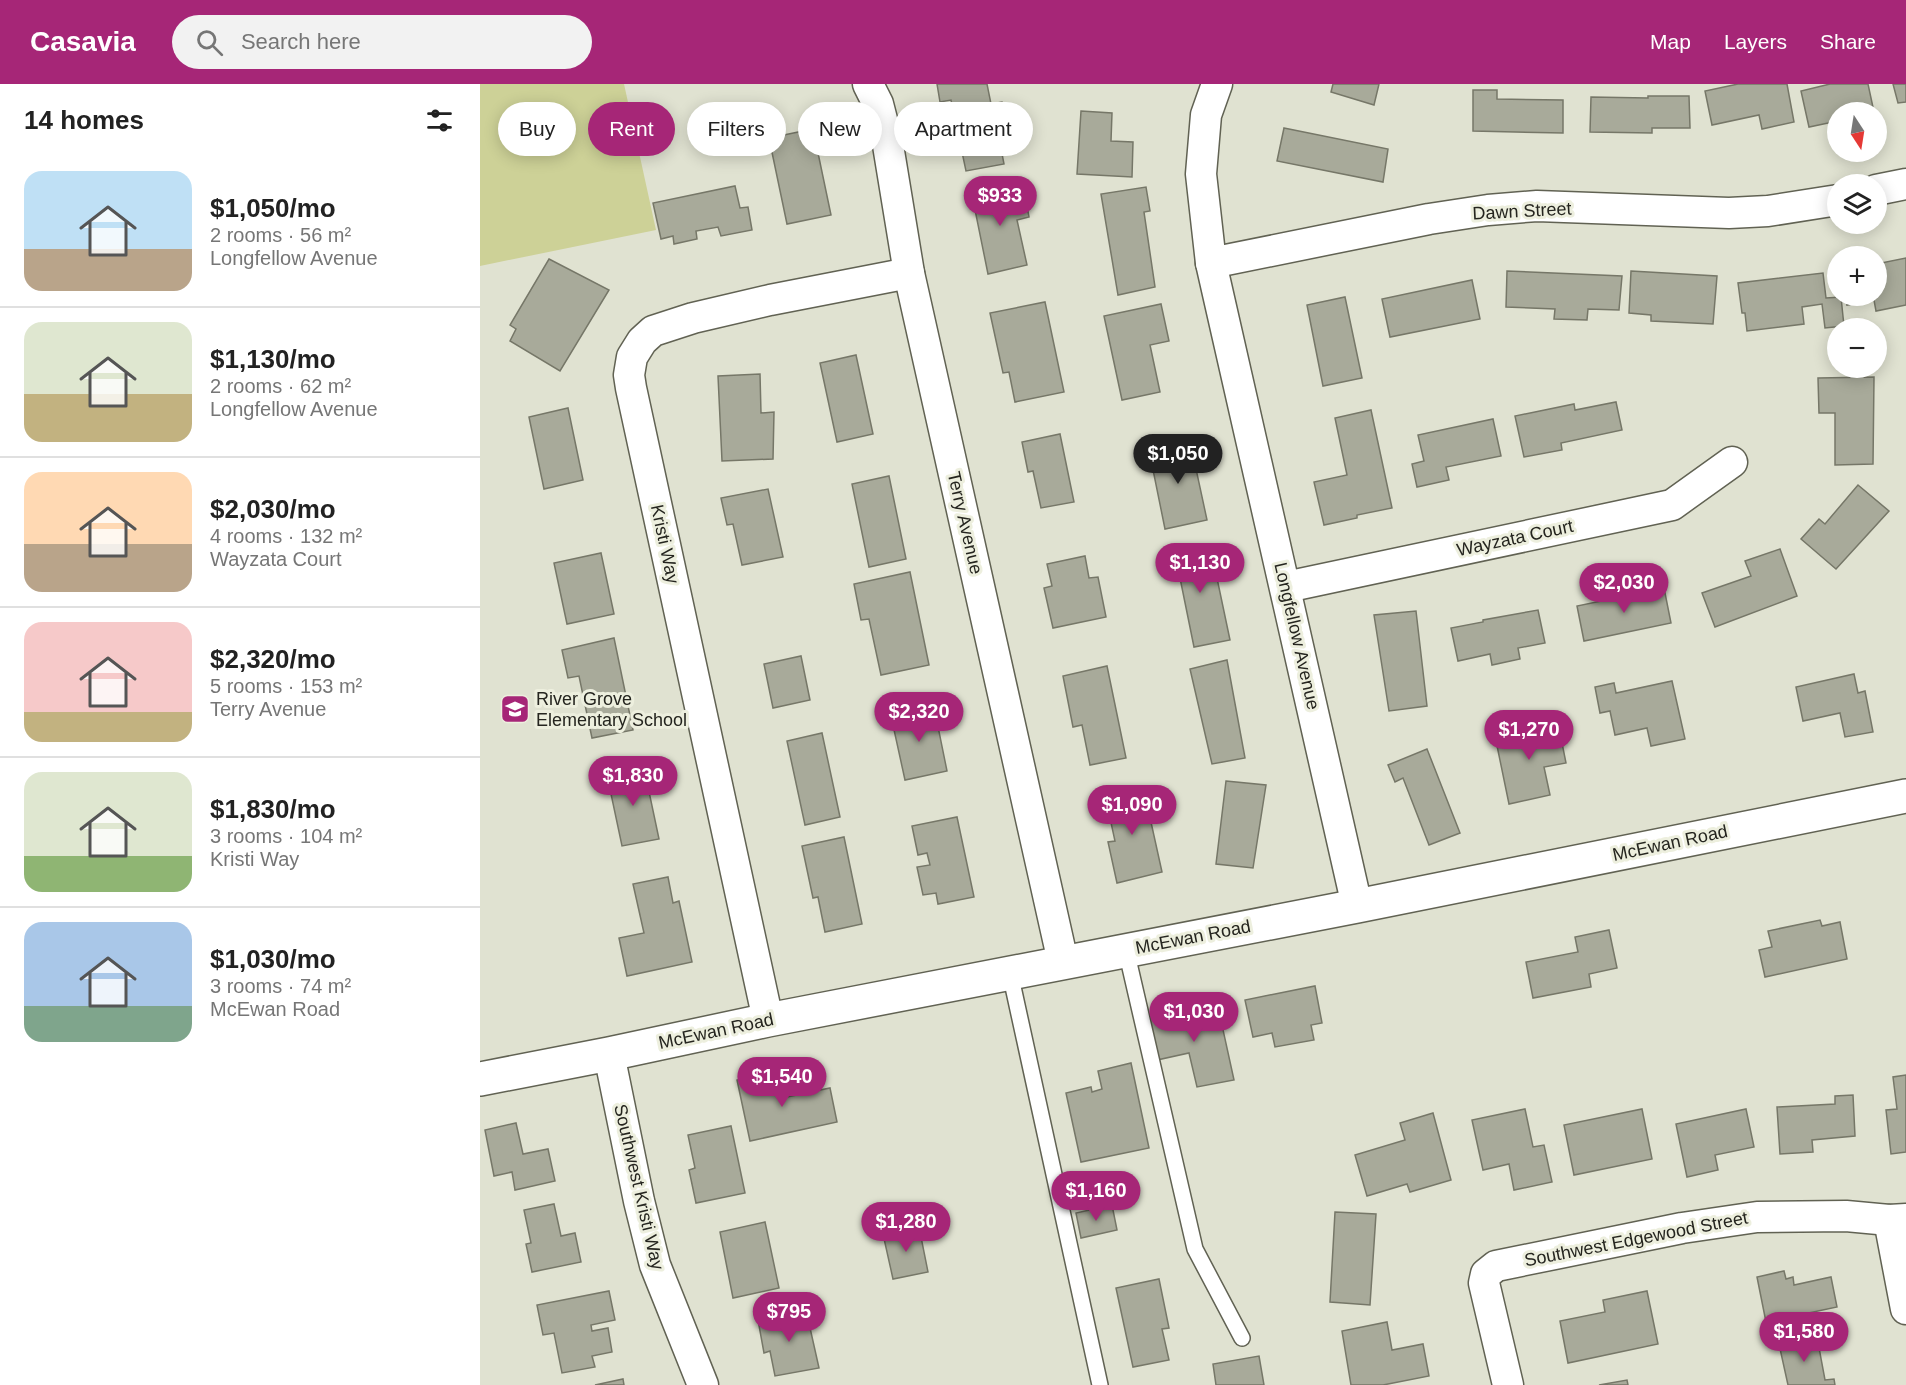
<!DOCTYPE html>
<html lang="en">
<head>
<meta charset="utf-8">
<style>
  body { margin:0; font-family:Arial,sans-serif; background:#f2f2f2; color:#222; height:100vh; display:flex; flex-direction:column; font-size:22px; white-space:nowrap }
  * { box-sizing:border-box; margin:0 }
  p { font-size:20px; color:#767676 }
  .icon { flex:none; width:33px; height:33px; fill:none; stroke:currentColor; stroke-width:2; stroke-linecap:round; stroke-linejoin:round }
  .map { position:relative; flex:1; overflow:hidden }
  .drawer { display:flex; flex-direction:column; background:#fff; width:480px }
  .drawer>* { flex:none }
  .guide { position:absolute; left:18px; top:18px; width:570px; height:54px; display:flex; gap:12px }
  .needle { width:39px; rotate:168deg }
  .tools { position:absolute; left:1347px; top:18px; display:grid; gap:12px }
  .tools a { display:grid; place-items:center; width:60px; height:60px; border-radius:50%; background:#fff; box-shadow:0 3px 15px #0003; font-size:30px }
  .price { position:absolute; translate:-50% -51px; padding:0 14px; border-radius:21px; background:#a62677; color:#fff; font-size:20px; line-height:39px; filter:drop-shadow(0 2px 3px #0008) }
  .price::after { content:''; position:absolute; left:50%; top:36px; width:18px; height:14px; margin-left:-9px; background:inherit; clip-path:polygon(0 0,100% 0,50% 100%) }
  .price.selected { background:#222; color:#fff }
  ul { padding:0; list-style:none }
  li { display:flex; align-items:center; gap:18px; height:150px; padding:0 24px }
  li+li { border-top:2px solid #e0e0e0 }
  li span { display:grid; place-items:center; flex:none; width:168px; height:120px; border-radius:18px; color:#555 }
  li>.icon { margin-inline-start:auto }
  span .icon { width:72px; height:72px; fill:#fffc; stroke-width:1 }
  li b { font-size:26px }
  h2 { display:flex; justify-content:space-between; align-items:center; height:72px; padding:0 24px; font-size:26px }
  .tag { padding:0 21px; border-radius:27px; background:#fff; box-shadow:0 3px 15px #0003; font-size:21px; line-height:54px }
  .tag.selected { background:#a62677; color:#fff }
  header { display:flex; align-items:center; gap:36px; box-sizing:border-box; height:84px; padding:0 30px; background:#a62677; color:#fff }
  header strong { font-size:28px }
  nav { display:flex; gap:33px; margin-inline-start:auto; font-size:21px }
  .search { width:420px; height:54px; background:#f2f2f2; display:flex; align-items:center; gap:15px; box-sizing:border-box; padding:0 21px; border-radius:33px; color:#767676; font-size:22px }
  main { display:flex; flex:1; min-height:0 }
  .map>svg:first-child { display:block }
</style>
</head>
<body>
<header>
<strong>Casavia</strong>
<div class="search"><svg class="icon" aria-label="search" viewBox="0 0 24 24"><circle cx="10" cy="10" r="6"/><path d="M15 15l6 6"/></svg>Search here</div>
<nav><a>Map</a><a>Layers</a><a>Share</a></nav>
</header>
<main>
<section class="drawer">
<h2>14 homes<svg class="icon" aria-label="filters" viewBox="0 0 24 24"><path d="M4 7h16M4 17h16"/><circle cx="9" cy="7" r="2"/><circle cx="15" cy="17" r="2"/></svg></h2>
<ul>
<li><span style="background:linear-gradient(#bfe0f5 65%,#b9a48a 0)"><svg class="icon" aria-label="home" viewBox="0 0 24 24"><path d="M3 11l9-7 9 7M6 9v11h12V9"/></svg></span><div><b>$1,050/mo</b><p>2 rooms · 56 m²</p><p>Longfellow Avenue</p></div></li>
<li><span style="background:linear-gradient(#dfe7d0 60%,#c2b280 0)"><svg class="icon" aria-label="home" viewBox="0 0 24 24"><path d="M3 11l9-7 9 7M6 9v11h12V9"/></svg></span><div><b>$1,130/mo</b><p>2 rooms · 62 m²</p><p>Longfellow Avenue</p></div></li>
<li><span style="background:linear-gradient(#ffd9b3 60%,#b9a48a 0)"><svg class="icon" aria-label="home" viewBox="0 0 24 24"><path d="M3 11l9-7 9 7M6 9v11h12V9"/></svg></span><div><b>$2,030/mo</b><p>4 rooms · 132 m²</p><p>Wayzata Court</p></div></li>
<li><span style="background:linear-gradient(#f6c9c9 75%,#c2b280 0)"><svg class="icon" aria-label="home" viewBox="0 0 24 24"><path d="M3 11l9-7 9 7M6 9v11h12V9"/></svg></span><div><b>$2,320/mo</b><p>5 rooms · 153 m²</p><p>Terry Avenue</p></div></li>
<li><span style="background:linear-gradient(#dfe7d0 70%,#8fb573 0)"><svg class="icon" aria-label="home" viewBox="0 0 24 24"><path d="M3 11l9-7 9 7M6 9v11h12V9"/></svg></span><div><b>$1,830/mo</b><p>3 rooms · 104 m²</p><p>Kristi Way</p></div></li>
<li><span style="background:linear-gradient(#a9c7e8 70%,#7fa58c 0)"><svg class="icon" aria-label="home" viewBox="0 0 24 24"><path d="M3 11l9-7 9 7M6 9v11h12V9"/></svg></span><div><b>$1,030/mo</b><p>3 rooms · 74 m²</p><p>McEwan Road</p></div></li>
</ul>
</section>
<div class="map">
<svg width="1426" height="1301" viewBox="0 0 1426 1301">
  <rect width="100%" height="100%" fill="#e0e2d1"/>
  <path fill="#cdd197" d="M0,0H144L176,146L0,182Z"/>
  <g fill="#a8aa9a" stroke="#767768" stroke-width="1.5">
    <path d="M457,0H507L511,20L522,18L526,37L516,39L524,80L486,87L471,16L460,18Z"/>
    <path d="M853,0H899L894,21L851,8Z"/>
    <path d="M1258,0H1307L1314,38L1282,45L1279,31L1232,41L1225,7Z"/>
    <path d="M1350,0H1388L1394,28H1358V37L1329,43L1321,7Z"/>
    <path d="M1413,0H1426V18L1418,19Z"/>
    <path d="M993,6H1017V15L1083,16V49L993,47Z"/>
    <path d="M1168,12H1209L1210,44H1172V49L1110,48L1111,13L1168,14Z"/>
    <path d="M601,27L632,29L631,57L653,58L652,93L597,90Z"/>
    <path d="M804,44L908,65L903,98L797,77Z"/>
    <path d="M333,45L351,131L307,140L289,54Z"/>
    <path d="M529,98L534,119L546,117L549,133L537,136L547,181L508,190L491,106Z"/>
    <path d="M255,102L260,124L268,123L272,146L241,152L238,143L216,147L217,155L194,160L193,152L181,155L173,119Z"/>
    <path d="M666,103L670,127L664,128L675,203L638,211L621,110Z"/>
    <path d="M1426,174V221L1396,227L1394,216L1367,221L1366,212H1396V180Z"/>
    <path d="M69,175L129,206L80,287L30,257L36,245L30,241Z"/>
    <path d="M1027,187L1142,192L1139,226L1108,225L1107,236L1074,235L1075,225L1026,223Z"/>
    <path d="M1151,187L1237,192L1233,240L1171,237V231L1149,229Z"/>
    <path d="M1343,189L1346,214L1361,213L1364,242L1345,244L1342,220L1322,223L1324,240L1267,247L1265,229H1262L1258,199Z"/>
    <path d="M992,196L1000,235L910,253L902,215Z"/>
    <path d="M865,213L882,294L843,302L827,221Z"/>
    <path d="M565,218L584,308L535,318L529,288L523,289L510,229Z"/>
    <path d="M681,220L689,257L670,261L680,308L642,316L624,232Z"/>
    <path d="M376,271L393,350L357,358L340,279Z"/>
    <path d="M280,290L281,329L294,328L293,375L242,377L238,292Z"/>
    <path d="M1394,293L1393,380L1355,381V329H1339L1338,294Z"/>
    <path d="M1136,318L1142,346L1081,359L1082,366L1044,373L1035,332L1094,320L1095,326Z"/>
    <path d="M88,324L103,396L64,405L49,333Z"/>
    <path d="M891,326L912,424L877,431V434L844,441L834,398L867,391L855,334Z"/>
    <path d="M1013,335L1021,372L966,383L969,396L937,403L932,380L944,377L938,351Z"/>
    <path d="M580,350L594,418L561,424L553,387L548,388L542,358Z"/>
    <path d="M710,357L727,436L685,445L669,366Z"/>
    <path d="M409,392L426,475L389,483L372,400Z"/>
    <path d="M1378,401L1409,427L1356,485L1321,455L1339,435L1345,440Z"/>
    <path d="M288,405L303,473L262,481L253,440L247,441L241,414Z"/>
    <path d="M730,461L750,556L714,563L700,494L692,496L686,470Z"/>
    <path d="M1300,465L1317,512L1235,543L1222,509L1271,492L1265,477Z"/>
    <path d="M121,469L134,530L87,540L74,479Z"/>
    <path d="M605,472L609,494L618,493L626,533L573,544L564,504L572,502L567,480Z"/>
    <path d="M430,488L449,581L401,591L389,535L381,536L374,500Z"/>
    <path d="M1184,504L1191,539L1104,557L1097,522Z"/>
    <path d="M1058,526L1065,559L1038,564L1040,575L1012,581L1010,570L978,577L971,544L1003,538V536Z"/>
    <path d="M936,527L947,622L909,627L894,531Z"/>
    <path d="M134,554L153,646L112,654L99,592L88,594L82,566Z"/>
    <path d="M321,572L330,616L293,624L284,580Z"/>
    <path d="M747,576L765,674L732,680L710,585Z"/>
    <path d="M627,582L646,674L610,681L602,641L593,643L583,592Z"/>
    <path d="M1374,590L1378,609L1385,607L1393,648L1365,653L1360,629L1323,637L1316,603Z"/>
    <path d="M1192,597L1205,655L1171,662L1167,644L1135,651L1130,627L1120,629L1115,603L1134,599L1136,609Z"/>
    <path d="M454,623L467,687L425,696L411,632Z"/>
    <path d="M1078,639L1086,679L1064,683L1070,711L1029,720L1015,652Z"/>
    <path d="M342,649L360,733L325,741L307,657Z"/>
    <path d="M947,665L980,749L949,761L923,694L915,698L908,681Z"/>
    <path d="M164,684L179,755L142,762L127,691Z"/>
    <path d="M746,697L786,701L773,784L736,780Z"/>
    <path d="M663,702L682,788L637,799L628,758L635,757L625,711Z"/>
    <path d="M477,733L494,813L458,820L456,809L443,811L437,783L450,781L447,769L438,771L432,742Z"/>
    <path d="M364,753L382,840L345,848L338,813L333,814L322,762Z"/>
    <path d="M188,793L193,819L199,817L212,878L147,892L139,854L164,849L153,800Z"/>
    <path d="M1340,836L1342,842L1360,838L1367,875L1285,893L1279,866L1292,863L1288,847Z"/>
    <path d="M1129,846L1137,884L1109,890L1111,903L1053,914L1046,878L1098,868L1095,853Z"/>
    <path d="M835,902L842,939L831,941L834,956L795,963L792,949L773,953L765,916Z"/>
    <path d="M738,923L754,996L717,1003L709,969L677,976L668,933L713,924L714,929Z"/>
    <path d="M651,979L669,1064L601,1078L586,1009L611,1003L612,1008L622,1005L618,987Z"/>
    <path d="M296,988L302,1014L350,1004L357,1038L270,1057L257,996Z"/>
    <path d="M1426,991V1068L1411,1070L1406,1026L1417,1025L1413,993Z"/>
    <path d="M1373,1011L1375,1052L1332,1056L1333,1068L1300,1070L1297,1023L1355,1020V1012Z"/>
    <path d="M1045,1025L1053,1063L1064,1061L1072,1098L1034,1106L1029,1080L1003,1086L992,1036Z"/>
    <path d="M1162,1025L1172,1075L1094,1091L1084,1041Z"/>
    <path d="M1266,1025L1274,1063L1235,1071L1238,1086L1207,1093L1196,1040Z"/>
    <path d="M953,1029L971,1096L930,1108L927,1100L887,1112L875,1071L925,1056L920,1039Z"/>
    <path d="M36,1039L43,1070L68,1065L75,1097L35,1106L32,1088L14,1092L5,1046Z"/>
    <path d="M251,1042L265,1109L216,1119L209,1086L215,1084L208,1051Z"/>
    <path d="M74,1120L81,1152L95,1149L101,1178L52,1188L46,1160L51,1159L44,1126Z"/>
    <path d="M632,1121L637,1146L601,1154L596,1129Z"/>
    <path d="M855,1128L896,1130L890,1221L850,1218Z"/>
    <path d="M285,1138L299,1204L253,1214L240,1148Z"/>
    <path d="M439,1143L448,1188L413,1195L403,1150Z"/>
    <path d="M1304,1187L1306,1195L1313,1193L1314,1201L1351,1193L1357,1223L1286,1238L1277,1193Z"/>
    <path d="M679,1195L689,1244L682,1245L689,1276L653,1283L636,1204Z"/>
    <path d="M129,1207L135,1236L111,1241L112,1247L128,1244L132,1268L112,1272L115,1283L82,1289L74,1249L63,1251L57,1221Z"/>
    <path d="M1167,1207L1178,1260L1088,1279L1080,1237L1125,1228L1123,1216Z"/>
    <path d="M326,1226L339,1284L295,1292L290,1267L284,1269L278,1236Z"/>
    <path d="M907,1238L912,1266L943,1260L949,1292L903,1301H871L862,1247Z"/>
    <path d="M1337,1253L1345,1296L1354,1295L1355,1301H1308L1299,1260Z"/>
    <path d="M779,1272L784,1301H736L733,1280Z"/>
    <path d="M143,1295L144,1301H115Z"/>
    <path d="M1147,1296L1148,1301H1119Z"/>
  </g>
  <g fill="none" stroke-linecap="round" stroke-linejoin="round">
    <g stroke="#616253" stroke-width="18">
      <g id="service">
        <path d="M646,866L715,1165L762,1254"/>
        <path d="M530,889L620,1301"/>
      </g>
    </g>
    <g stroke="#616253" stroke-width="33">
      <g id="minor">
        <path d="M388,0L398,20L407,55L429,189L583,878"/>
        <path d="M737,0L726,31L721,90L731,179L877,822"/>
        <path d="M1396,106L1426,100"/>
        <path d="M731,179L949,135L1008,126L1057,122L1249,129L1288,127L1358,116"/>
        <path d="M806,503L1192,421L1252,378"/>
        <path d="M288,936L151,304L149,291L152,273L162,257L173,247L213,234L290,216L429,189"/>
        <path d="M129,970L159,1117L175,1181L223,1301"/>
        <path d="M1409,1136L1426,1225"/>
        <path d="M1028,1301L1004,1199L1006,1190L1016,1182L1202,1144L1277,1133L1366,1132L1409,1136L1426,1135"/>
      </g>
    </g>
    <g stroke="#616253" stroke-width="36">
      <path id="tertiary" d="M0,995L129,970L288,936L877,822L1426,712"/>
    </g>
    <use href="#service" stroke="#fff" stroke-width="15"/>
    <use href="#minor" stroke="#fff" stroke-width="30"/>
    <use href="#tertiary" stroke="#fff" stroke-width="33"/>
  </g>
  <defs>
    <g id="school-square" transform="scale(1.5)"><rect x="-9" y="-9" width="18" height="18" rx="4" fill="#a62677" stroke="#edefde"/><path d="M0-5L7-2L0 1L-7-2ZM-4 1L0 2.5L4 1V4Q0 6-4 4Z" fill="#fff"/></g>
  </defs>
  <g fill-rule="evenodd">
    <use href="#school-square" x="35" y="625"/>
  </g>
  <g text-anchor="middle" dominant-baseline="central" stroke-width="6" stroke-linejoin="round" paint-order="stroke">
    <g font-size="18" fill="#25251f" stroke="#edefde">
      <text transform="translate(1042 127) rotate(-3)">Dawn Street</text>
      <text transform="translate(485 439) rotate(77)">Terry Avenue</text>
      <text transform="translate(1035 454) rotate(-12)">Wayzata Court</text>
      <text transform="translate(185 460) rotate(78)">Kristi Way</text>
      <text transform="translate(817 552) rotate(77)">Longfellow Avenue</text>
      <text transform="translate(1190 759) rotate(-12)">McEwan Road</text>
      <text transform="translate(713 853) rotate(-11)">McEwan Road</text>
      <text transform="translate(236 947) rotate(-12)">McEwan Road</text>
      <text transform="translate(159 1103) rotate(77)">Southwest Kristi Way</text>
      <text transform="translate(1156 1155) rotate(-11)">Southwest Edgewood Street</text>
    </g>
    <g font-size="18" fill="#25251f" stroke="#edefde" text-anchor="start">
      <text x="56" y="615">River Grove<tspan x="56" dy="21">Elementary School</tspan></text>
    </g>
  </g>
</svg>
<div class="tools">
<a><svg class="needle" viewBox="-14 -14 28 28"><path d="M0-13l5 13h-10z" fill="#e53935"/><path d="M0 13l5-13h-10z" fill="#767676"/></svg></a>
<a><svg class="icon" aria-label="layers" viewBox="0 0 24 24"><path d="M12 4l9 5-9 5-9-5zM3 14l9 5 9-5"/></svg></a>
<a>+</a>
<a>−</a>
</div>
<b class="price" style="left:520px;top:143px">$933</b>
<b class="price selected" style="left:698px;top:401px">$1,050</b>
<b class="price" style="left:720px;top:510px">$1,130</b>
<b class="price" style="left:1144px;top:530px">$2,030</b>
<b class="price" style="left:439px;top:659px">$2,320</b>
<b class="price" style="left:1049px;top:677px">$1,270</b>
<b class="price" style="left:153px;top:723px">$1,830</b>
<b class="price" style="left:652px;top:752px">$1,090</b>
<b class="price" style="left:714px;top:959px">$1,030</b>
<b class="price" style="left:302px;top:1024px">$1,540</b>
<b class="price" style="left:616px;top:1138px">$1,160</b>
<b class="price" style="left:426px;top:1169px">$1,280</b>
<b class="price" style="left:309px;top:1259px">$795</b>
<b class="price" style="left:1324px;top:1279px">$1,580</b>
<div class="guide">
<a class="tag">Buy</a>
<a class="tag selected">Rent</a>
<a class="tag">Filters</a>
<a class="tag">New</a>
<a class="tag">Apartment</a>
</div>
</div>
</main>
</body>
</html>
